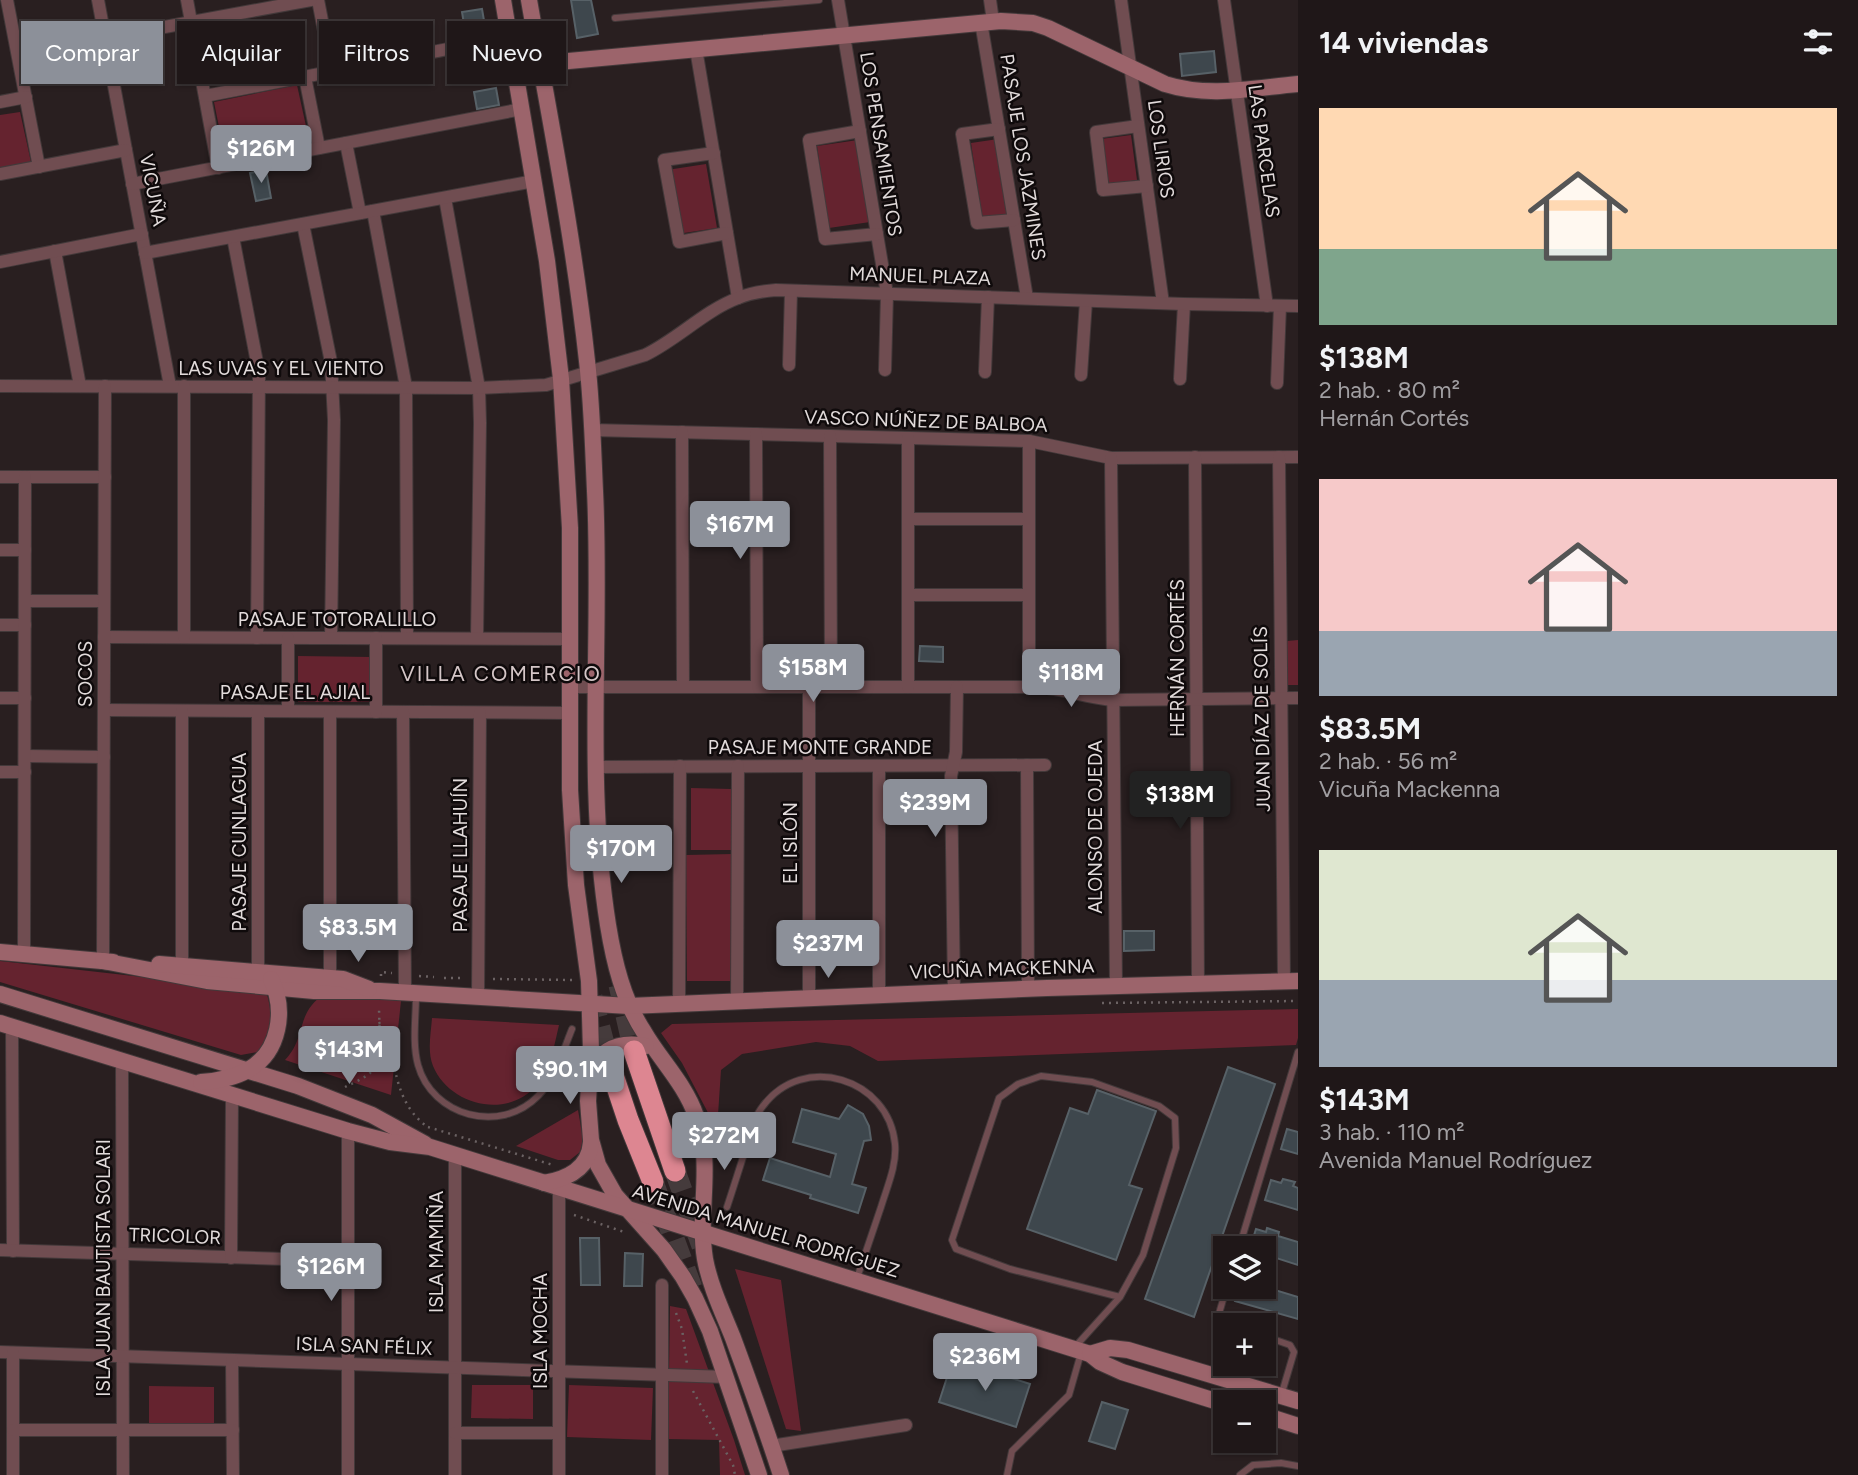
<!DOCTYPE html>
<html lang="es">
<head>
<meta charset="utf-8">
<style>
  body { margin:0; font-family:Figtree,sans-serif; background:#272021; color:#f1f3f6; height:100vh; display:flex; flex-direction:column; font-size:26px; white-space:nowrap }
  * { box-sizing:border-box; margin:0 }
  p { font-size:23px; color:#a19fa2 }
  .icon { flex:none; width:38px; height:38px; fill:none; stroke:currentColor; stroke-width:2; stroke-linecap:round; stroke-linejoin:round }
  .map { position:relative; flex:1; overflow:hidden }
  .sheet { display:flex; flex-direction:column; background:#1f1718; width:560px }
  .sheet>* { flex:none }
  .banner { position:absolute; left:21px; top:21px; width:665px; height:63px; display:flex; gap:14px }
  .controls { position:absolute; left:1213px; top:1236px; display:grid; gap:14px }
  .controls a { display:grid; place-items:center; width:63px; height:63px; border-radius:0px; background:#1f1718; box-shadow:0 2px 5px #0004,0 0 0 2px #3c3637; font-size:35px }
  .price { position:absolute; translate:-50% -60px; padding:0 16px; border-radius:7px; background:#8c9099; color:#fff; font-size:23px; line-height:46px; filter:drop-shadow(0 2px 4px #0008) }
  .price::after { content:''; position:absolute; left:50%; top:42px; width:21px; height:16px; margin-left:-10px; background:inherit; clip-path:polygon(0 0,100% 0,50% 100%) }
  .price.selected { background:#222; color:#fff }
  ul { padding:0; list-style:none }
  li { display:grid; align-content:center; gap:14px; height:371px; padding:0 21px }
  li span { display:grid; place-items:center; height:217px; border-radius:0px; color:#555 }
  li>.icon { margin-inline-start:auto }
  span .icon { width:126px; height:126px; fill:#fffc; stroke-width:1 }
  li b { font-size:30px }
  h2 { display:flex; justify-content:space-between; align-items:center; height:84px; padding:0 21px; font-size:30px }
  .pill { padding:0 24px; border-radius:0px; background:#1f1718; box-shadow:0 2px 5px #0004,0 0 0 2px #3c3637; font-size:24px; line-height:63px }
  .pill.selected { background:#8c9099; color:#fff }
  main { display:flex; flex:1; min-height:0 }
  .map>svg:first-child { display:block }
</style>
</head>
<body>
<main>
<div class="map">
<svg width="1298" height="1475" viewBox="0 0 1298 1475">
  <rect width="100%" height="100%" fill="#291f20"/>
  <g fill="#65232f">
    <path d="M297,85L309,140L225,157L214,102Z"/>
    <path d="M20,112L31,162L0,169V115Z"/>
    <path d="M1131,135L1137,180L1107,185L1101,139Z"/>
    <path d="M998,139L1009,214L982,218L971,143Z"/>
    <path d="M858,140L870,222L829,228L817,146Z"/>
    <path d="M706,164L717,228L677,234L667,170Z"/>
    <path d="M1298,640V685H1287V641Z"/>
    <path d="M298,656L372,657V702H298Z"/>
    <path d="M691,788L731,789V850H691Z"/>
    <path d="M733,854L734,981H687L686,855Z"/>
    <path d="M0,961L266,991C273,1013 273,1033 258,1052L241,1055L0,982Z"/>
    <path d="M326,993L401,1001L391,1095L285,1060C308,1036 294,1013 326,993Z"/>
    <path d="M1298,1009V1038L1296,1045L878,1061L850,1046L816,1042L742,1054L721,1070L717,1130L682,1063L661,1033L672,1024Z"/>
    <path d="M432,1018L559,1025C554,1046 551,1068 537,1085C507,1120 449,1105 433,1066C427,1051 431,1033 432,1018Z"/>
    <path d="M578,1110L583,1139L580,1152L570,1160H558L516,1146Z"/>
    <path d="M735,1269L781,1280L801,1431L786,1429Z"/>
    <path d="M670,1306L686,1309L734,1440L745,1475H720L719,1440L668,1439Z"/>
    <path d="M472,1385H533V1419L471,1418Z"/>
    <path d="M569,1385L653,1388L651,1440L567,1437Z"/>
    <path d="M149,1386L214,1387V1424H149Z"/>
  </g>
  <g fill="#3e474d" stroke="#576167" stroke-width="2">
    <path d="M571,0H591L598,34L577,38Z"/>
    <path d="M482,9L486,32L466,36L462,12Z"/>
    <path d="M1214,51L1216,72L1182,76L1180,54Z"/>
    <path d="M496,88L499,105L477,109L474,92Z"/>
    <path d="M266,170L271,198L256,201L250,173Z"/>
    <path d="M920,646L943,647V662L919,661Z"/>
    <path d="M1124,931H1154V950L1124,951Z"/>
    <path d="M1228,1067L1275,1084L1194,1317L1145,1299Z"/>
    <path d="M1097,1090L1156,1111L1129,1185L1142,1189L1116,1260L1027,1229L1070,1108L1088,1114Z"/>
    <path d="M848,1105L863,1114L869,1126L871,1140L864,1141L852,1184L866,1188L858,1213L810,1198L811,1195L763,1180L770,1158L830,1177L836,1154L793,1142L802,1109L839,1119Z"/>
    <path d="M1287,1129L1298,1132V1154L1281,1149Z"/>
    <path d="M1283,1179L1295,1182L1293,1186L1298,1188V1210L1265,1200L1271,1180L1281,1183Z"/>
    <path d="M1267,1228L1279,1232L1278,1236L1298,1242V1265L1264,1254V1248H1250L1256,1229L1266,1232Z"/>
    <path d="M580,1238H599L600,1285H581Z"/>
    <path d="M625,1253L643,1254L642,1286H624Z"/>
    <path d="M1239,1286H1262L1298,1297V1319L1235,1301Z"/>
    <path d="M953,1359L1030,1384L1016,1427L939,1402Z"/>
    <path d="M1102,1402L1128,1410L1115,1449L1089,1441Z"/>
  </g>
  <g fill="none" stroke-linecap="round" stroke-linejoin="round">
    <g stroke="#453b3c" stroke-width="21" stroke-dasharray="21 10" stroke-linecap="butt">
      <path d="M619,985L634,1051"/>
      <path d="M592,997L609,1063"/>
      <path d="M675,1171L702,1246"/>
      <path d="M653,1182L692,1288"/>
    </g>
    <g stroke="#43393a" stroke-width="8">
      <g id="lane">
        <path d="M615,18L819,0"/>
        <path d="M416,995C416,1017 412,1043 418,1065C432,1116 500,1135 538,1096C555,1079 563,1051 572,1029"/>
        <path d="M727,1207C734,1186 740,1166 747,1145C751,1132 754,1117 763,1106C803,1052 889,1078 895,1144C897,1165 887,1187 881,1207C873,1230 865,1254 857,1278"/>
        <path d="M1239,1248L1298,1052"/>
        <path d="M1226,1325L1221,1323L1218,1317L1227,1286"/>
        <path d="M1264,1336L1290,1345L1294,1352L1281,1396"/>
        <path d="M1074,1348L1120,1297L1143,1255L1176,1148L1175,1118L1159,1106L1092,1082L1041,1076L1018,1084L999,1098L952,1240L956,1249L1010,1269L1120,1297"/>
        <path d="M1007,1475L1012,1451L1069,1395L1081,1353"/>
        <path d="M1240,1475L1253,1465L1281,1463L1298,1466"/>
      </g>
    </g>
    <g stroke="#43393a" stroke-width="14">
      <g id="street">
        <path d="M7,0L39,167"/>
        <path d="M98,0L170,386"/>
        <path d="M187,0L218,168"/>
        <path d="M318,0L332,72"/>
        <path d="M838,0L887,294L885,370"/>
        <path d="M990,0L993,21"/>
        <path d="M1121,0L1163,303"/>
        <path d="M1224,0L1267,306"/>
        <path d="M981,22L1027,298"/>
        <path d="M105,38L311,0"/>
        <path d="M696,49L738,298"/>
        <path d="M305,77L319,148"/>
        <path d="M205,96L510,37"/>
        <path d="M0,102L26,97"/>
        <path d="M1138,126L1096,132L1103,190L1147,186"/>
        <path d="M999,129L962,134L977,223L1014,220"/>
        <path d="M860,131L809,140L825,239L877,234"/>
        <path d="M346,143L360,213"/>
        <path d="M714,153L664,160L679,242L727,233"/>
        <path d="M0,174L126,150"/>
        <path d="M132,184L522,109"/>
        <path d="M445,198L479,388L480,423L477,638"/>
        <path d="M373,211L406,387L407,638"/>
        <path d="M303,224L331,362L334,420L331,638"/>
        <path d="M233,237L259,373L257,638"/>
        <path d="M55,251L80,386"/>
        <path d="M145,253L534,181"/>
        <path d="M0,262L142,234"/>
        <path d="M789,365L791,291"/>
        <path d="M985,372L988,297"/>
        <path d="M1081,375L1086,301"/>
        <path d="M1180,379L1184,304"/>
        <path d="M1277,383L1280,306"/>
        <path d="M0,386L479,388L546,385L645,355C678,339 704,311 738,298C750,293 763,291 776,290L1184,304L1298,306"/>
        <path d="M592,430L1029,441L1111,458L1298,457"/>
        <path d="M682,432L683,687"/>
        <path d="M756,434L757,687"/>
        <path d="M830,436L831,687"/>
        <path d="M1195,457L1198,984"/>
        <path d="M1279,457L1284,982"/>
        <path d="M1111,458L1116,986"/>
        <path d="M0,477H105"/>
        <path d="M908,519H1029"/>
        <path d="M0,550H25"/>
        <path d="M908,595H1029"/>
        <path d="M25,601H104"/>
        <path d="M0,625H25"/>
        <path d="M104,637L570,639"/>
        <path d="M184,637V386"/>
        <path d="M288,638V711"/>
        <path d="M570,687H1039C1064,689 1088,698 1114,700L1298,698"/>
        <path d="M908,687V438"/>
        <path d="M1029,687V441"/>
        <path d="M0,698H25"/>
        <path d="M104,710L570,713"/>
        <path d="M376,712V638"/>
        <path d="M403,712L405,993"/>
        <path d="M25,756L104,757"/>
        <path d="M1027,765L1028,989"/>
        <path d="M879,766V996"/>
        <path d="M596,767L1045,765"/>
        <path d="M0,772H25"/>
        <path d="M24,954L25,477"/>
        <path d="M103,961L105,386"/>
        <path d="M182,966V711"/>
        <path d="M258,972V711"/>
        <path d="M330,977V712"/>
        <path d="M954,992L951,776L956,752L957,687"/>
        <path d="M478,997L480,713"/>
        <path d="M809,999V687"/>
        <path d="M737,1002L738,766"/>
        <path d="M679,1004L680,766"/>
        <path d="M12,1027L13,1251"/>
        <path d="M122,1061L123,1475"/>
        <path d="M348,1131V1475"/>
        <path d="M455,1155V1475"/>
        <path d="M0,1250L348,1261"/>
        <path d="M231,1258L232,1095"/>
        <path d="M0,1352L726,1377"/>
        <path d="M13,1353V1475"/>
        <path d="M232,1360L233,1475"/>
        <path d="M13,1430H233"/>
        <path d="M455,1433H559"/>
        <path d="M771,1446L906,1425"/>
        <path d="M559,1475V1188"/>
        <path d="M662,1475V1285"/>
      </g>
    </g>
    <g stroke="#43393a" stroke-width="18">
      <g id="secondary">
        <path d="M503,0L547,261L561,379L570,528V790L576,885L589,981L591,1051L588,1101L591,1140L598,1165L615,1195L664,1250L683,1277L695,1298L710,1331L759,1475"/>
        <path d="M529,0C550,120 574,240 587,361C592,404 593,448 595,491C602,635 585,781 608,925C614,962 623,1000 644,1032C661,1061 685,1084 696,1116C714,1166 697,1210 705,1259C710,1286 723,1313 733,1338C750,1384 766,1429 781,1475"/>
        <path d="M515,68L558,62L1001,21L1033,23L1048,28L1165,84C1209,98 1253,88 1298,84"/>
        <path d="M0,952L113,962"/>
        <path d="M103,961L207,981L314,991H380L629,1006L1047,988L1298,981"/>
        <path d="M159,964L343,979L369,989"/>
        <path d="M0,994L298,1086L372,1115L425,1144"/>
        <path d="M0,1023L348,1131L390,1142L430,1147L1090,1354L1100,1362L1122,1372L1225,1404"/>
        <path d="M590,1071C602,1048 621,1041 646,1046"/>
        <path d="M201,1082C217,1081 234,1078 248,1070C280,1052 286,1010 271,979"/>
        <path d="M544,1183C567,1179 589,1169 591,1142"/>
        <path d="M1090,1354L1110,1348L1128,1350L1298,1401"/>
        <path d="M1264,1415L1298,1426"/>
      </g>
    </g>
    <g stroke="#43393a" stroke-width="23">
      <g id="highway">
        <path d="M634,1051L675,1171"/>
        <path d="M609,1063L628,1120L653,1182"/>
      </g>
    </g>
    <g stroke="#6b6263" stroke-width="2.5" stroke-dasharray="2 5" stroke-linecap="butt">
      <path d="M381,976V972L392,973"/>
      <path d="M419,976L434,977"/>
      <path d="M444,978H465"/>
      <path d="M493,979L573,980"/>
      <path d="M1102,1003L1298,1001"/>
      <path d="M379,1022C399,1057 390,1097 425,1125"/>
      <path d="M345,1087C353,1083 363,1079 370,1073C383,1063 379,1024 379,1007"/>
      <path d="M428,1127L553,1165"/>
      <path d="M574,1215L627,1233"/>
      <path d="M676,1313L682,1329L687,1364"/>
      <path d="M693,1391L733,1465L735,1475"/>
    </g>
    <use href="#lane" stroke="#704d51" stroke-width="6"/>
    <use href="#street" stroke="#704d51" stroke-width="12"/>
    <use href="#secondary" stroke="#9c646b" stroke-width="16"/>
    <use href="#highway" stroke="#dd8691" stroke-width="21"/>
  </g>
  <g text-anchor="middle" dominant-baseline="central" stroke-width="5" stroke-linejoin="round" paint-order="stroke">
    <g font-size="19" fill="#e2dbdb" stroke="#0f0a0b">
      <text transform="translate(881 144) rotate(81)">LOS PENSAMIENTOS</text>
      <text transform="translate(1161 149) rotate(82)">LOS LIRIOS</text>
      <text transform="translate(1264 151) rotate(82)">LAS PARCELAS</text>
      <text transform="translate(1023 157) rotate(81)">PASAJE LOS JAZMINES</text>
      <text transform="translate(153 190) rotate(79)">VICUÑA</text>
      <text transform="translate(920 276) rotate(2)">MANUEL PLAZA</text>
      <text x="281" y="368">LAS UVAS Y EL VIENTO</text>
      <text transform="translate(926 421) rotate(2)">VASCO NÚÑEZ DE BALBOA</text>
      <text x="337" y="619">PASAJE TOTORALILLO</text>
      <text transform="translate(1177 658) rotate(-90)">HERNÁN CORTÉS</text>
      <text transform="translate(85 674) rotate(-90)">SOCOS</text>
      <text x="295" y="692">PASAJE EL AJIAL</text>
      <text transform="translate(1262 719) rotate(-91)">JUAN DÍAZ DE SOLÍS</text>
      <text x="820" y="747">PASAJE MONTE GRANDE</text>
      <text transform="translate(1095 827) rotate(-90)">ALONSO DE OJEDA</text>
      <text transform="translate(239 842) rotate(-90)">PASAJE CUNLAGUA</text>
      <text transform="translate(790 843) rotate(-90)">EL ISLÓN</text>
      <text transform="translate(460 855) rotate(-90)">PASAJE LLAHUÍN</text>
      <text transform="translate(1002 969) rotate(-2)">VICUÑA MACKENNA</text>
      <text transform="translate(766 1231) rotate(17)">AVENIDA MANUEL RODRÍGUEZ</text>
      <text transform="translate(175 1236) rotate(2)">TRICOLOR</text>
      <text transform="translate(436 1252) rotate(-90)">ISLA MAMIÑA</text>
      <text transform="translate(103 1268) rotate(-90)">ISLA JUAN BAUTISTA SOLARI</text>
      <text transform="translate(540 1331) rotate(-90)">ISLA MOCHA</text>
      <text transform="translate(364 1346) rotate(2)">ISLA SAN FÉLIX</text>
    </g>
    <g font-size="21" letter-spacing="2" fill="#d4c6c7" stroke="#0f0a0b">
      <text x="501" y="673">VILLA COMERCIO</text>
    </g>
  </g>
</svg>
<div class="controls">
<a><svg class="icon" aria-label="layers" viewBox="0 0 24 24"><path d="M12 4l9 5-9 5-9-5zM3 14l9 5 9-5"/></svg></a>
<a>+</a>
<a>−</a>
</div>
<b class="price" style="left:261px;top:185px">$126M</b>
<b class="price" style="left:740px;top:561px">$167M</b>
<b class="price" style="left:813px;top:704px">$158M</b>
<b class="price" style="left:1071px;top:709px">$118M</b>
<b class="price selected" style="left:1180px;top:831px">$138M</b>
<b class="price" style="left:935px;top:839px">$239M</b>
<b class="price" style="left:621px;top:885px">$170M</b>
<b class="price" style="left:358px;top:964px">$83.5M</b>
<b class="price" style="left:828px;top:980px">$237M</b>
<b class="price" style="left:349px;top:1086px">$143M</b>
<b class="price" style="left:570px;top:1106px">$90.1M</b>
<b class="price" style="left:724px;top:1172px">$272M</b>
<b class="price" style="left:331px;top:1303px">$126M</b>
<b class="price" style="left:985px;top:1393px">$236M</b>
<div class="banner">
<a class="pill selected">Comprar</a>
<a class="pill">Alquilar</a>
<a class="pill">Filtros</a>
<a class="pill">Nuevo</a>
</div>
</div>
<section class="sheet">
<h2>14 viviendas<svg class="icon" aria-label="filters" viewBox="0 0 24 24"><path d="M4 7h16M4 17h16"/><circle cx="9" cy="7" r="2"/><circle cx="15" cy="17" r="2"/></svg></h2>
<ul>
<li><span style="background:linear-gradient(#ffd9b3 65%,#7fa58c 0)"><svg class="icon" aria-label="home" viewBox="0 0 24 24"><path d="M3 11l9-7 9 7M6 9v11h12V9"/></svg></span><div><b>$138M</b><p>2 hab. · 80 m²</p><p>Hernán Cortés</p></div></li>
<li><span style="background:linear-gradient(#f6c9c9 70%,#9aa5b1 0)"><svg class="icon" aria-label="home" viewBox="0 0 24 24"><path d="M3 11l9-7 9 7M6 9v11h12V9"/></svg></span><div><b>$83.5M</b><p>2 hab. · 56 m²</p><p>Vicuña Mackenna</p></div></li>
<li><span style="background:linear-gradient(#dfe7d0 60%,#9aa5b1 0)"><svg class="icon" aria-label="home" viewBox="0 0 24 24"><path d="M3 11l9-7 9 7M6 9v11h12V9"/></svg></span><div><b>$143M</b><p>3 hab. · 110 m²</p><p>Avenida Manuel Rodríguez</p></div></li>
</ul>
</section>
</main>
</body>
</html>
